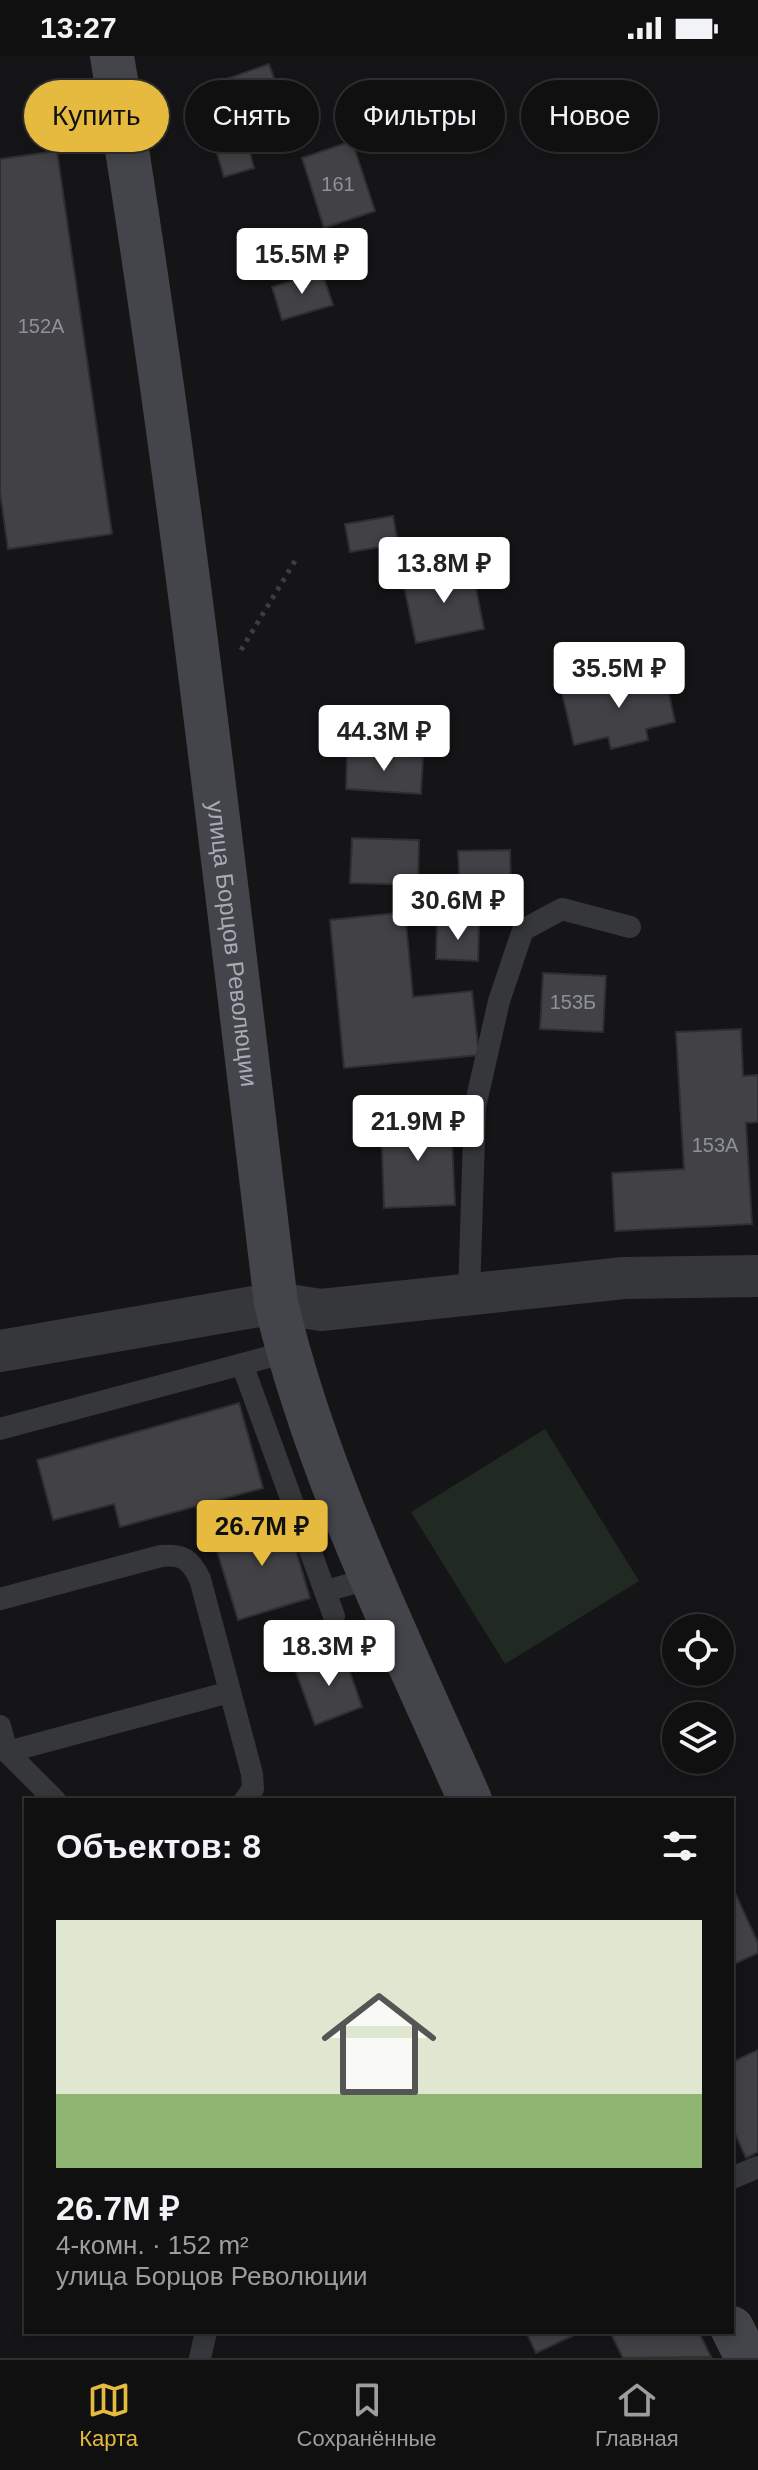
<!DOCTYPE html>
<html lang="ru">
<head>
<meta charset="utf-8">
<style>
  body { margin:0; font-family:Arial,sans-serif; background:#19191a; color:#f1f3f6; height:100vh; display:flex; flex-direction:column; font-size:30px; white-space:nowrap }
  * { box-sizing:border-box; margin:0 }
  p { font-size:26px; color:#9c9d9f }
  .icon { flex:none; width:44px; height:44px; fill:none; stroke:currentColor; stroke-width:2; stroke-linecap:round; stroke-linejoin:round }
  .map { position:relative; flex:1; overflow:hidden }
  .panel { position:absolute; left:24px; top:1742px; width:710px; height:536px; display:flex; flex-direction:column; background:#101011; border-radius:0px; box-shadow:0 4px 12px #0003,0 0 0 2px #303031 }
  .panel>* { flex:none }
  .guide { position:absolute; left:24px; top:24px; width:710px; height:72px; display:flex; gap:16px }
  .tools { position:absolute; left:662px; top:1558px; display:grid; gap:16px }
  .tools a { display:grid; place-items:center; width:72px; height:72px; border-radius:50%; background:#101011; box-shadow:0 4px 12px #0003,0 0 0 2px #303031; font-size:40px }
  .price { position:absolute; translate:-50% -68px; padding:0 18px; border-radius:8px; background:#fff; color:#222; font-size:26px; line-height:52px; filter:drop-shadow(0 2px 4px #0008) }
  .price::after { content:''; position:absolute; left:50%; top:48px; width:24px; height:18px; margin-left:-12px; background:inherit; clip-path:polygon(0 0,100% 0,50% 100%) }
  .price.current { background:#e5ba3e; color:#111 }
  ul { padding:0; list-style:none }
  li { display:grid; align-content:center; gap:16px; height:424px; padding:0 32px }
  li span { display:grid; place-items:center; height:248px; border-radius:0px; color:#555 }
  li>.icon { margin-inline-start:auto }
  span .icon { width:144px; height:144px; fill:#fffc; stroke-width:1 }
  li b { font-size:34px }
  h2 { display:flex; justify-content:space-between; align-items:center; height:96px; padding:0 32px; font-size:34px }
  .tag { padding:0 28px; border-radius:36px; background:#101011; box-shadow:0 4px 12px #0003,0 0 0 2px #303031; font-size:28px; line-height:72px }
  .tag.current { background:#e5ba3e; color:#111 }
  .status { display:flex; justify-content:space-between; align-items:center; height:56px; padding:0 40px; background:#101011; direction:ltr }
  .status svg { height:22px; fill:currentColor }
  .menu { display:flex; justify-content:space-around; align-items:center; height:112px; border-top:2px solid #303031; background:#101011; font-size:22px; color:#9c9d9f }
  .menu a { display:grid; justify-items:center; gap:4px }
  .menu .current { color:#e5ba3e }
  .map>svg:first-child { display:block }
</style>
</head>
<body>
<div class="status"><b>13:27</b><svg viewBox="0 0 49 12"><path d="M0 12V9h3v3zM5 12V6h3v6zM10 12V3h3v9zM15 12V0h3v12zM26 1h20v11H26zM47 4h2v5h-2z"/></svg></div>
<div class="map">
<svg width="758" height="2302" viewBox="0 0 758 2302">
  <rect width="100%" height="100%" fill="#151517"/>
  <path fill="#212923" d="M545,1373L639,1525L505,1608L411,1456Z"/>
  <g fill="#424246" stroke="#2f2f32" stroke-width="2">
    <path d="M269,8L280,39L223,59L212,28Z"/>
    <path d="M246,82L254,112L224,121L215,91Z"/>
    <path d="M352,85L375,155L324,172L302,102Z"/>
    <path d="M57,95L112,478L8,493L0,436V103Z"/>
    <path d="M322,216L333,249L282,264L272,231Z"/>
    <path d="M393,460L398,488L350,496L345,468Z"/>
    <path d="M472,512L484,573L416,587L403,526Z"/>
    <path d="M664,614L675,666L646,673L648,684L611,693L608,681L574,689L562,637Z"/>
    <path d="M347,697L423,701L421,738L346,733Z"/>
    <path d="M352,782L419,784L418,829L350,827Z"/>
    <path d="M510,794L511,834L460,836L458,795Z"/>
    <path d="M405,856L413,941L472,935L479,999L344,1012L330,864Z"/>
    <path d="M437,867L479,868L478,905L436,903Z"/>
    <path d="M543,917L606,920L603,976L540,973Z"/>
    <path d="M741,973L743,1020L758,1019V1066L746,1067L752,1168L615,1175L612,1117L684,1113L676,976Z"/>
    <path d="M451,1061L455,1149L384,1152L381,1064Z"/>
    <path d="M239,1347L263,1432L120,1471L114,1448L53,1464L37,1404Z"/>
    <path d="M286,1460L310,1542L238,1564L213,1482Z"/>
    <path d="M343,1596L362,1651L315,1669L295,1613Z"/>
    <path d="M732,1830L758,1887V1897L732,1909Z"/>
    <path d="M758,1994V2096L746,2102L732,2071V2006Z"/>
    <path d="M526,2276H581L536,2297Z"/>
    <path d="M610,2276H699L711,2301L623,2302Z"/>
  </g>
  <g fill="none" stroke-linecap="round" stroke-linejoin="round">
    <path stroke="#3c3d42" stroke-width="5" stroke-dasharray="4 6" stroke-linecap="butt" d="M241,594L298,500"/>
    <g stroke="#36373b" stroke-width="22">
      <path d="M469,1238L475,1051L499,945L523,874L562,853L630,871"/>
      <path d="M242,1308L334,1560"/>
      <path d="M0,1373L287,1296"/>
      <path d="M325,1535L373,1522"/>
      <path d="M0,1543L161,1500C183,1498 190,1503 200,1523L252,1718L253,1733L245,1744"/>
      <path d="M0,1670L7,1696L55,1744"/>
      <path d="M7,1696L230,1636"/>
      <path d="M732,2122L758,2111"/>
      <path d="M200,2302L206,2276"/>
    </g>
    <path stroke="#36373b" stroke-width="42" d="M0,1295L276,1247L321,1254L624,1222L758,1220"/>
    <g stroke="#44454b" stroke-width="44">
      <path id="s1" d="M112,0C180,414 226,831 276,1247C317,1420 399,1582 470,1744"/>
      <path d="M732,2272L747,2302"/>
    </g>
  </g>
  <g text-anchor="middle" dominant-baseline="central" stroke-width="8" stroke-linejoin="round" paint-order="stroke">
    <g font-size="20" fill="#8e919a">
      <text x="338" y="128">161</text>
      <text x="41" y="270">152А</text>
      <text x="573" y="946">153Б</text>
      <text x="715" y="1089">153А</text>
    </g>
    <g font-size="24" fill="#a8abb6" stroke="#101012">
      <text stroke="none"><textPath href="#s1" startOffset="896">улица Борцов Революции</textPath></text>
    </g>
  </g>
</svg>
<div class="tools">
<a><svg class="icon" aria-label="locate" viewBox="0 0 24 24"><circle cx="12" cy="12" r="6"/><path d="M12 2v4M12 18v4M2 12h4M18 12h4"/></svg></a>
<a><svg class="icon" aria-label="layers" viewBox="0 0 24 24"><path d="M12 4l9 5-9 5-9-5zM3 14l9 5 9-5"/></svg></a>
</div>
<b class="price" style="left:302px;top:240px">15.5M ₽</b>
<b class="price" style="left:444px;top:549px">13.8M ₽</b>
<b class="price" style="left:619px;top:654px">35.5M ₽</b>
<b class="price" style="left:384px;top:717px">44.3M ₽</b>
<b class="price" style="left:458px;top:886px">30.6M ₽</b>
<b class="price" style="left:418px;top:1107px">21.9M ₽</b>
<b class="price current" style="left:262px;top:1512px">26.7M ₽</b>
<b class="price" style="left:329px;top:1632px">18.3M ₽</b>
<div class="guide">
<a class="tag current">Купить</a>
<a class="tag">Снять</a>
<a class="tag">Фильтры</a>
<a class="tag">Новое</a>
</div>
<section class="panel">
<h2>Объектов: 8<svg class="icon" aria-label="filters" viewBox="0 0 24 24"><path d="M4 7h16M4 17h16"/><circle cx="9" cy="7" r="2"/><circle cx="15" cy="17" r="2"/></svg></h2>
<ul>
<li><span style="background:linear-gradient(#dfe7d0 70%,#8fb573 0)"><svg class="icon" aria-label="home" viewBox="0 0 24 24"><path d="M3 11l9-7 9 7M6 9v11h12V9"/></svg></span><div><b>26.7M ₽</b><p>4-комн. · 152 m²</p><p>улица Борцов Революции</p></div></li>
</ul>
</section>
</div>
<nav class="menu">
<a class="current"><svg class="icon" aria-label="map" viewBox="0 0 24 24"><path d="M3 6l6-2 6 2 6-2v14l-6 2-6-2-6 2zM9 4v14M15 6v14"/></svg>Карта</a>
<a><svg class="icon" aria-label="saved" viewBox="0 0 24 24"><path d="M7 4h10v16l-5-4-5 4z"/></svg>Сохранённые</a>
<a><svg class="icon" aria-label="home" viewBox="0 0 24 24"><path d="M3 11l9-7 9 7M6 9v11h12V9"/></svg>Главная</a>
</nav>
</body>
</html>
